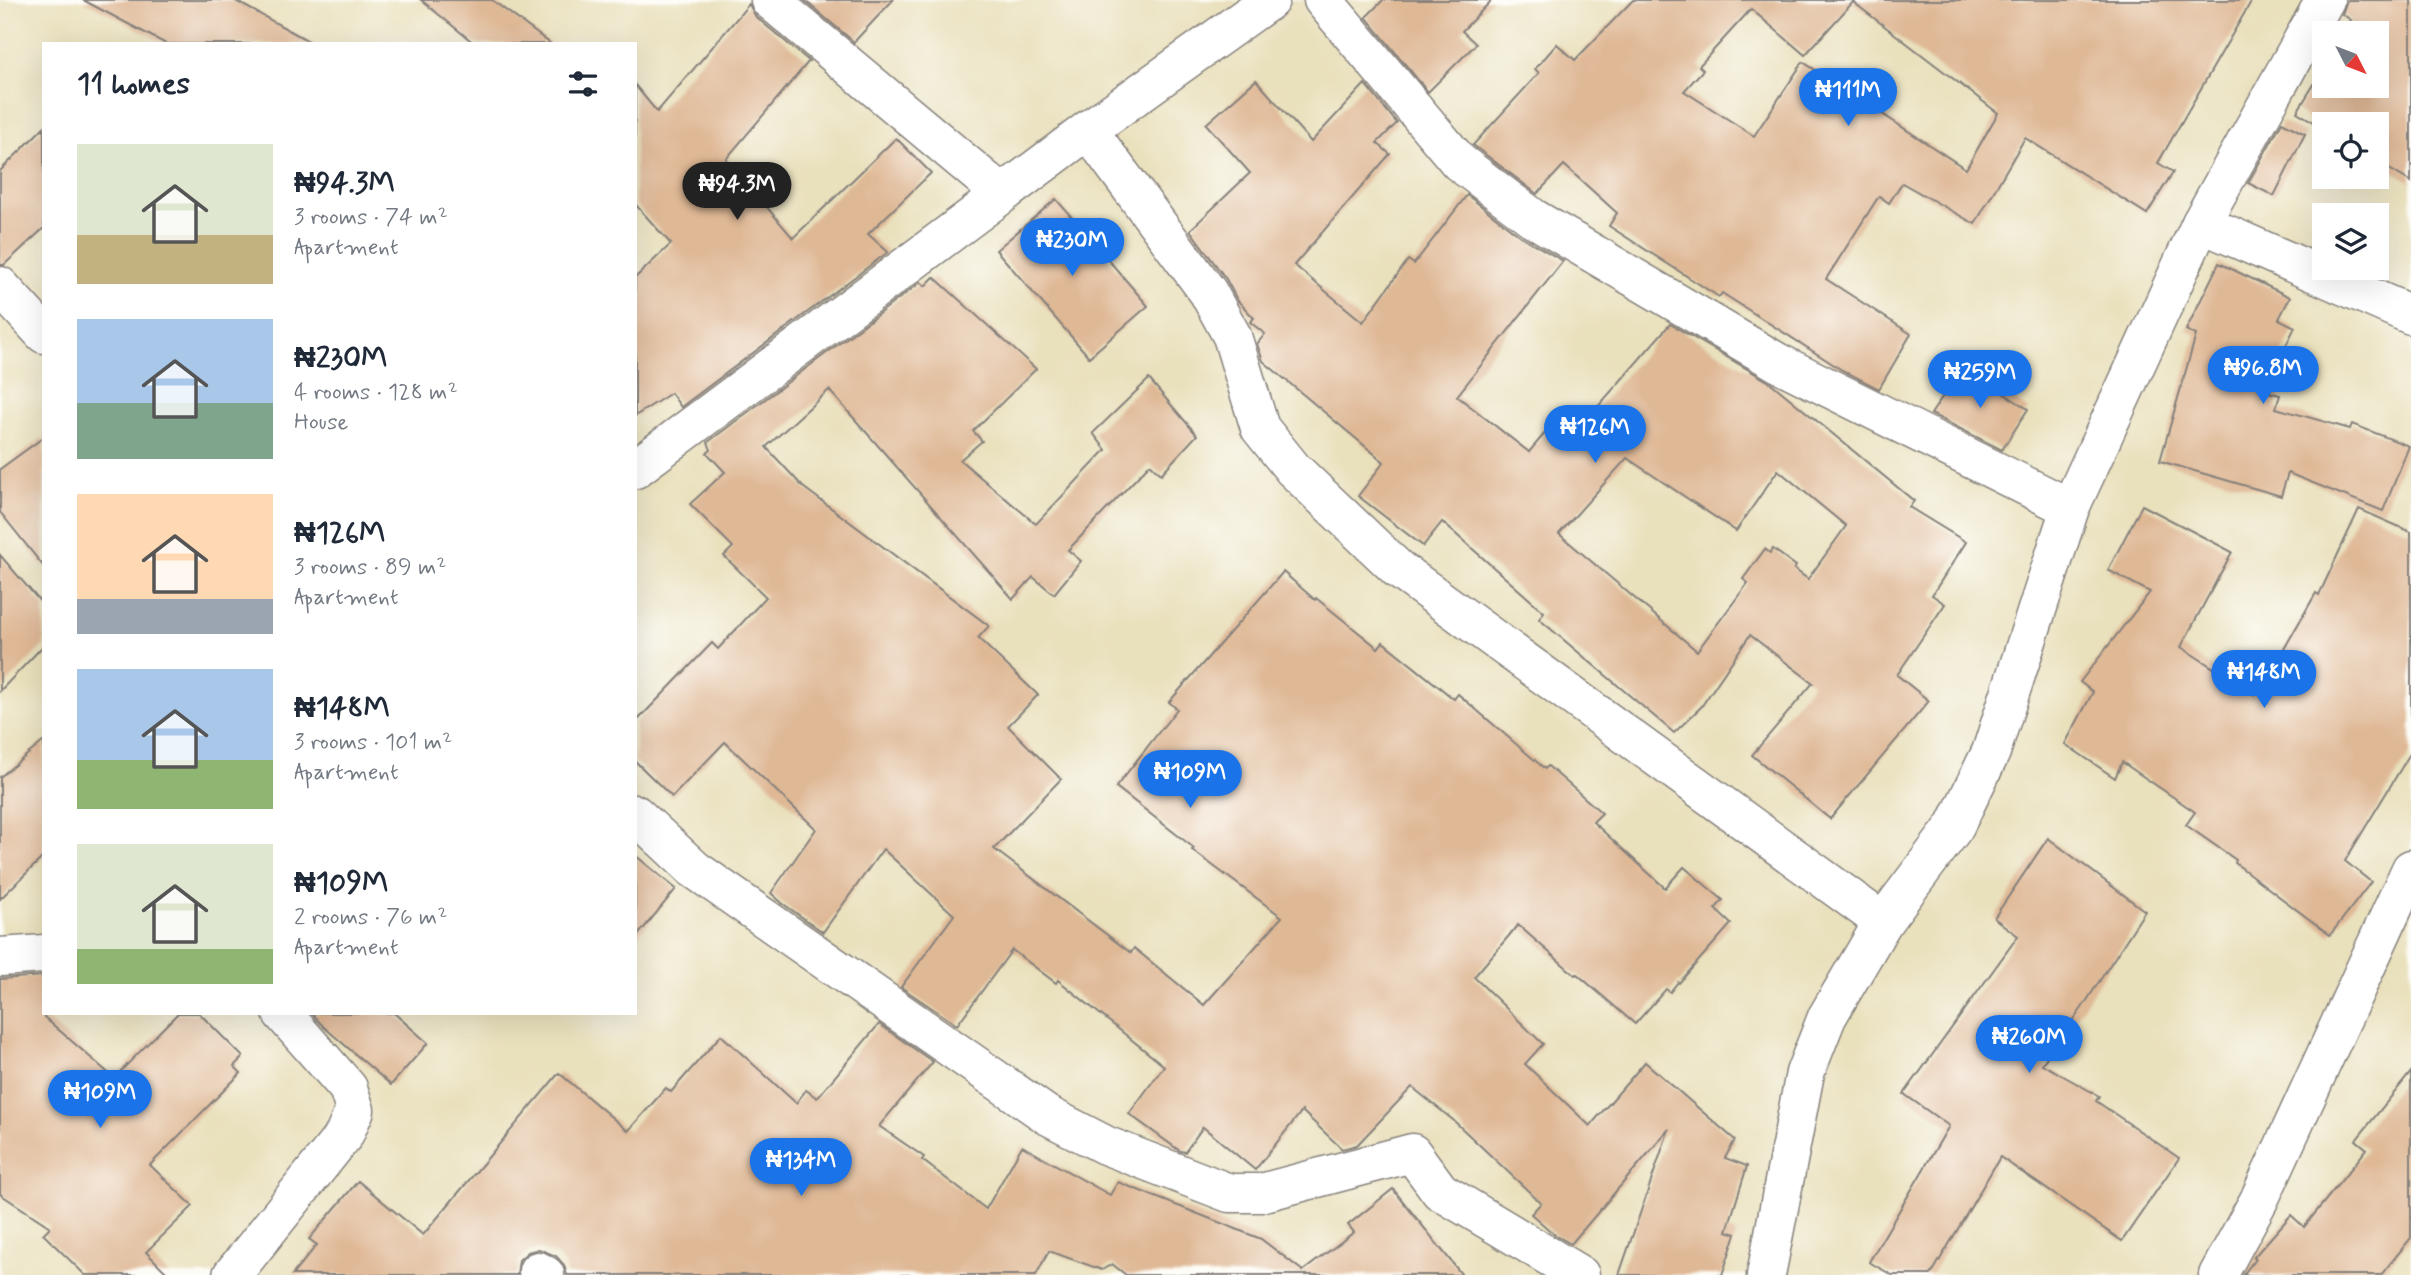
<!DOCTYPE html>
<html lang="en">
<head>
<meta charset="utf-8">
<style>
  body { margin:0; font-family:Mynerve,sans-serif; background:#f6f6f7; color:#1f2937; height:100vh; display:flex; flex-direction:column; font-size:26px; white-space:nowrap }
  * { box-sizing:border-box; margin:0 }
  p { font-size:23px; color:#747a83 }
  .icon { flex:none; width:38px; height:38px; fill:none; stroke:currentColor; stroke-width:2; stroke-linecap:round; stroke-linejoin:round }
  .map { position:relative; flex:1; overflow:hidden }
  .side { position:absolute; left:42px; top:42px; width:595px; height:973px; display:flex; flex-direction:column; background:#fff; border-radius:0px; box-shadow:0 7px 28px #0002 }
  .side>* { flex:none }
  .needle { width:46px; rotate:132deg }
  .buttons { position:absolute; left:2312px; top:21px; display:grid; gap:14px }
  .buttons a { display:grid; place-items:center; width:77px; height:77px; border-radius:0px; background:#fff; box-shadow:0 7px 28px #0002; font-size:35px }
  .price { position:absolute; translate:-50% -60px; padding:0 16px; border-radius:24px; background:#1a73e8; color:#fff; font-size:23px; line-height:46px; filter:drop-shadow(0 2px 4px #0008) }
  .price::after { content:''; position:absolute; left:50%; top:42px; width:21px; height:16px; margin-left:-10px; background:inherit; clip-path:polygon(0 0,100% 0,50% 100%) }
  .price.selected { background:#222; color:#fff }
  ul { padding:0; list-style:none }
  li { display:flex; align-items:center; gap:21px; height:175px; padding:0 35px }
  li span { display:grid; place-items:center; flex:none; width:196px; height:140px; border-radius:0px; color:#555 }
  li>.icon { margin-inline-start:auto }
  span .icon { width:84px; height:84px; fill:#fffc; stroke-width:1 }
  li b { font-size:30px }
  h2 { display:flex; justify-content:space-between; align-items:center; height:84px; padding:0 35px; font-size:30px }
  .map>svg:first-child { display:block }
</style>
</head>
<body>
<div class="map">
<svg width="2411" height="1275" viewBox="0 0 2411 1275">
  <rect width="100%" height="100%" fill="#fdfcf7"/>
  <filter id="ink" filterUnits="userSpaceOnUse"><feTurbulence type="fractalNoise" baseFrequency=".0143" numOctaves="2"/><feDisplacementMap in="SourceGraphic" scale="14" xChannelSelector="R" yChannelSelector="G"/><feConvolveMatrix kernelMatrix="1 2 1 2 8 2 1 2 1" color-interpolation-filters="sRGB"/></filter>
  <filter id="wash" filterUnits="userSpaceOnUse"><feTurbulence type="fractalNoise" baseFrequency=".00686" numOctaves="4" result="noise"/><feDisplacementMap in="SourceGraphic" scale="28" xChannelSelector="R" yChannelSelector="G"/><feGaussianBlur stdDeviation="1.57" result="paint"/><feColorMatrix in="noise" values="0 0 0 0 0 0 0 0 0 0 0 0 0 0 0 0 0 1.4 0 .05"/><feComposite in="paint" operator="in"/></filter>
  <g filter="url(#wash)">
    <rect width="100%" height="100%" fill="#e9e0bc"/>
    <g id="blocks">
      <g fill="#dfb895" fill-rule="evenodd">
        <path d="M83,0H234L314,44H166Z"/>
        <path d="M421,0H492L551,44H475Z"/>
        <path d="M804,0H893L854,42Z"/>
        <path d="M1383,0H1492L1462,31L1476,44L1428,92L1366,17Z"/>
        <path d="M1633,0H2252L2158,163L2173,172L2147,214L2025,138L1975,224L1902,183L1889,203L1879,196L1826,279L1911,334L1879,389L1842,370L1722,293L1719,297L1609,226L1617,213L1564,165L1537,194L1473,145L1539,73L1535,69L1557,44L1575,60ZM1853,2L1998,113L1966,169L1803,62L1754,136L1684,91L1703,70L1699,66L1751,9L1805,55Z"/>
        <path d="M2347,0H2411V182L2376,161V124H2324V128L2297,112L2324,68V86H2376V33H2341L2351,20L2342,14Z"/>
        <path d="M749,4L756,17L809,61L726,159L793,238L896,138L931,173L868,234L888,252L681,407L671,393L635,416V278L671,244L635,204V85L657,112Z"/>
        <path d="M1256,80L1311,142L1365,84L1397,123L1377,143L1390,154L1294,265L1363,322L1408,260L1414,264L1467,195L1520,236L1563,261L1457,396L1529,452L1551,426L1568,441L1670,324L1771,383L1914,501L1909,507L1966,542L1932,595L1945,604L1897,675L1929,701L1830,819L1752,755L1813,683L1750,635L1701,707L1674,733L1539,619L1544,612L1442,522L1423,546L1358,496L1384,462L1263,361L1257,344L1265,334L1250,322L1254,318L1237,300L1226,279L1190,230L1250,173L1206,124ZM1627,458L1736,531L1778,470L1846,526L1808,579L1794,569L1796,566L1773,549L1770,553L1765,549L1743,579L1748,583L1697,651L1559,534Z"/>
        <path d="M2282,122L2305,134L2274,196L2248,183Z"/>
        <path d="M44,127V228L4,265H0V171Z"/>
        <path d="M1056,199L1148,306L1089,357L996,250Z"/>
        <path d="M2219,263L2290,297L2279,319L2295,327L2264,391L2280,395L2276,408L2350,429L2352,424L2409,446L2383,511L2288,473L2281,496L2160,461L2196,335L2186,330Z"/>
        <path d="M934,277L1036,369L973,431L982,441L960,460L1036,524L1106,450L1093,433L1149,379L1197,435L1161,474L1150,464L1068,550L1081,561L1054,594L1033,577L1013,599L829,390L766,447L803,487L989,626L978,638L1038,695L1008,726L1061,779L994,849L1131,953L1134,948L1204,1005L1282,917L1192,850L1194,848L1116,787L1177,709L1169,702L1283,572L1315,600L1316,598L1378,648L1383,642L1454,699L1458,694L1545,769L1548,766L1602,813L1593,822L1665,888L1684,867L1723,900L1715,909L1731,924L1679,983L1678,982L1670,992L1666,989L1635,1024L1577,974L1575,975L1518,925L1474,977L1543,1044L1525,1064L1590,1126L1645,1062L1735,1140L1725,1158L1747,1166L1727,1231L1736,1234L1722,1275H1619L1669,1129L1571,1244L1555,1235L1531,1214L1541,1203L1453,1120L1412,1087L1357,1145L1342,1149L1302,1111L1255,1170L1203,1127L1185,1152L1180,1151L1129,1114L1164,1066L1058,980L1056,983L1012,950L957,1025L901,987L954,915L883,849L823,932L782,903L771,893L816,829L725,742L672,797L635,761V723L712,643L718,649L766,597L724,556L733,547L690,504L725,472L707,453L711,450L708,442L921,282L925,286Z"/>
        <path d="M1962,367L2028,409L2002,450L1931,414Z"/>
        <path d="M44,437V567L0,512V469Z"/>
        <path d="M2142,505L2232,552L2181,647L2254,694L2260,682L2264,684L2316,593L2319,595L2359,509L2411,532V752L2345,861L2371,882L2330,935L2235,863L2236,860L2186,825L2195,812L2122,762L2115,778L2065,744L2093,692L2080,682L2150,592L2108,570Z"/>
        <path d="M0,555L44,606V645L0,691Z"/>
        <path d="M44,741V856L0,899V777Z"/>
        <path d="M2048,838L2145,911L2082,1008L2042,1064L2099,1096L2096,1101L2179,1158L2122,1241L2000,1157L1931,1275H1892L1869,1262L1949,1126L1904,1094L2018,936L1994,918Z"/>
        <path d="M635,855L676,889L635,939Z"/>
        <path d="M44,976V1017L114,1078L178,1013H199L243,1057L234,1066L241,1073L150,1165L193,1206L146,1252L169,1275H85L43,1234L50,1227L0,1194V979Z"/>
        <path d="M311,1013H394L428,1043L391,1085L324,1027Z"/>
        <path d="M879,1024L933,1062L879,1126L924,1157L922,1160L986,1209L1022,1146L1110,1195L1118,1182L1261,1239L1303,1271L1354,1232L1348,1225L1393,1189L1462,1275H1126L1112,1264L1102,1270L1049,1251L1036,1275H567L564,1265L556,1256L539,1249L528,1252L519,1260L517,1275H292L317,1245L309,1239L358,1181L423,1235L559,1073L628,1131L666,1088L671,1092L721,1035L796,1103L806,1090L817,1098Z"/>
        <path d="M2411,1072V1238L2381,1275H2243L2255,1259L2253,1258L2291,1215L2304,1227L2367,1149L2356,1140Z"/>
      </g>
    </g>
  </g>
  <g filter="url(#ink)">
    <use href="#blocks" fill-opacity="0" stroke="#86817c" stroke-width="2"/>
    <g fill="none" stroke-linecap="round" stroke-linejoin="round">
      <g stroke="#86817c" stroke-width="41">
        <g id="street">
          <path d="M770,0L1002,194"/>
          <path d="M1323,0L1459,162L1533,218L1777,362L2070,508"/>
          <path d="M1088,130L1208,292L1232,336L1260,428L1293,469L1398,569L1883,922"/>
          <path d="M2201,223L2411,315"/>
          <path d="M0,286L44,334"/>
          <path d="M635,469L1088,130L1270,0"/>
          <path d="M635,814L694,869L1047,1115L1105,1145L1229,1193H1261L1412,1153L1440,1191L1580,1275"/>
          <path d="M0,957L44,954"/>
          <path d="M538,1271L545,1275"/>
          <path d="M232,1275L344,1135L355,1110L348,1088L282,1013"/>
          <path d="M1766,1275L1805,1073L1827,1017L1883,922L1955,826L1991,752L2070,508L2201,223L2325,0"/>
          <path d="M2218,1275L2259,1200L2411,869"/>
        </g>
      </g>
      <use href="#street" stroke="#fff" stroke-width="38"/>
    </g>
  </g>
</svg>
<div class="buttons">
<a><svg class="needle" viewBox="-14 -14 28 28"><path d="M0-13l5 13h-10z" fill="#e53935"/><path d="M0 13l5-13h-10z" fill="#747a83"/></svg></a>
<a><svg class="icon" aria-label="locate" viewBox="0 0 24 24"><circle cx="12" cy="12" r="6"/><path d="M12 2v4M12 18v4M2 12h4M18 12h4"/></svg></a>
<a><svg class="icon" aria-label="layers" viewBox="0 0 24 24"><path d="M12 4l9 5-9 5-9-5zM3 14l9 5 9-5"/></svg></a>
</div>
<b class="price" style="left:1848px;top:128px">₦111M</b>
<b class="price selected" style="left:737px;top:222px">₦94.3M</b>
<b class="price" style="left:1072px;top:278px">₦230M</b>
<b class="price" style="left:2263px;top:406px">₦96.8M</b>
<b class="price" style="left:1980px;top:410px">₦259M</b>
<b class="price" style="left:1595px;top:465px">₦126M</b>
<b class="price" style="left:2264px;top:710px">₦148M</b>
<b class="price" style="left:1190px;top:810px">₦109M</b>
<b class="price" style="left:2029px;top:1075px">₦260M</b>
<b class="price" style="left:100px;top:1130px">₦109M</b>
<b class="price" style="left:801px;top:1198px">₦134M</b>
<section class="side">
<h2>11 homes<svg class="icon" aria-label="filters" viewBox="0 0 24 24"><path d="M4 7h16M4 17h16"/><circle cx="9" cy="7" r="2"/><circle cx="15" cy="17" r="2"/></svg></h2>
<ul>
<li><span style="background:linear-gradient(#dfe7d0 65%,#c2b280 0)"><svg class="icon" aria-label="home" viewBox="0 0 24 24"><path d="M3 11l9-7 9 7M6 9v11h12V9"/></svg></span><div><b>₦94.3M</b><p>3 rooms · 74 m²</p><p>Apartment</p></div></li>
<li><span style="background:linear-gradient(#a9c7e8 60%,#7fa58c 0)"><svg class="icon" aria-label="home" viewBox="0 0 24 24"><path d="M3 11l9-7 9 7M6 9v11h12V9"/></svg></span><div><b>₦230M</b><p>4 rooms · 128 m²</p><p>House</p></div></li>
<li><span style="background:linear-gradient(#ffd9b3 75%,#9aa5b1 0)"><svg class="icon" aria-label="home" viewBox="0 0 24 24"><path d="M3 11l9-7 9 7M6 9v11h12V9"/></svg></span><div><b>₦126M</b><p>3 rooms · 89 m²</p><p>Apartment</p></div></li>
<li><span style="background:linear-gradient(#a9c7e8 65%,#8fb573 0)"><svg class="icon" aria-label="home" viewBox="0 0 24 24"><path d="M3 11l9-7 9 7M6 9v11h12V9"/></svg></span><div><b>₦148M</b><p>3 rooms · 101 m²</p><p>Apartment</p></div></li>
<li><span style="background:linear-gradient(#dfe7d0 75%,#8fb573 0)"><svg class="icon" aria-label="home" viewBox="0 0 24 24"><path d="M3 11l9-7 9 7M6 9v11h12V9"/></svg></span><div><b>₦109M</b><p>2 rooms · 76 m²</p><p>Apartment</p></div></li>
</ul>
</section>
</div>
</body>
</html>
